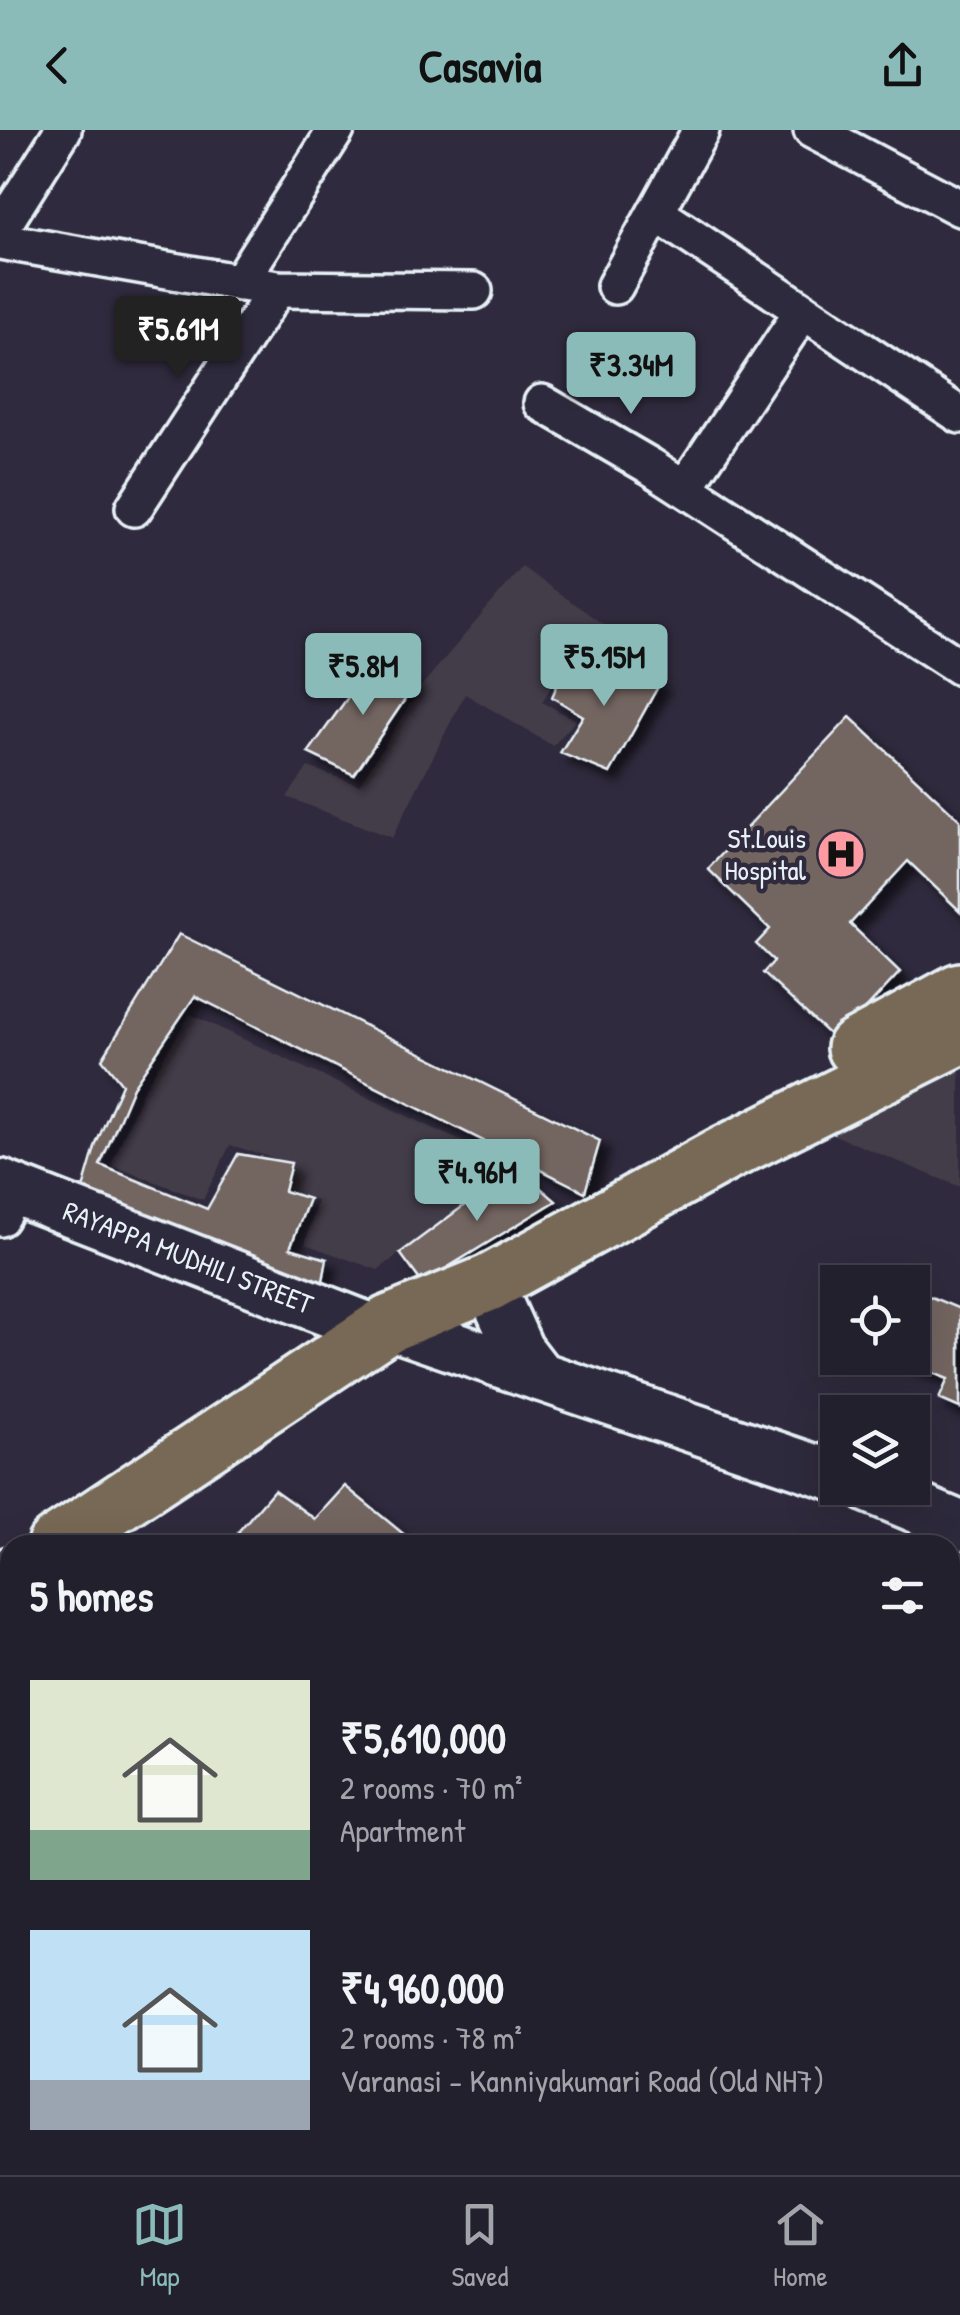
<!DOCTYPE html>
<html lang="en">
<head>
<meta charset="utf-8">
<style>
  body { margin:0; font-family:"Patrick Hand",sans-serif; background:#2f2d3a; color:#f1f3f6; height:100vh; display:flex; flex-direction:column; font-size:38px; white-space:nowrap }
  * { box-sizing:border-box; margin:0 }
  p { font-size:32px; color:#a3a3aa }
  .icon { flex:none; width:55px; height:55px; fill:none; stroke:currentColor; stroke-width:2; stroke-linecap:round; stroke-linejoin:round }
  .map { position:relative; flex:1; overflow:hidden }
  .panel { position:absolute; left:0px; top:1405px; width:960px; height:640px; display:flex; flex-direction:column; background:#23202e; border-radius:30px 30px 0 0; box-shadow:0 10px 40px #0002,0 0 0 2px #403e4a }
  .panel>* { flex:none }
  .fabs { position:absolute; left:820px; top:1135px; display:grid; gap:20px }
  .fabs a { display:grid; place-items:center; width:110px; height:110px; border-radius:0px; background:#23202e; box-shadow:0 10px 40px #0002,0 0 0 2px #403e4a; font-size:50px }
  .price { position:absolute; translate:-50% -85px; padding:0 22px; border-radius:10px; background:#8bbbb9; color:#111; font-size:32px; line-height:65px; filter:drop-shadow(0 2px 5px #0008) }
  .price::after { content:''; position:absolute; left:50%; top:60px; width:30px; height:22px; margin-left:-15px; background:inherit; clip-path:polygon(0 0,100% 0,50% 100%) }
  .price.current { background:#222; color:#fff }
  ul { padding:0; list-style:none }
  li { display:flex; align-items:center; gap:30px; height:250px; padding:0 30px }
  li span { display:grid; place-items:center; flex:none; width:280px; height:200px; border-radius:0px; color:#555 }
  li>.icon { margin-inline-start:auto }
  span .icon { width:120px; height:120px; fill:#fffc; stroke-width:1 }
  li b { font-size:42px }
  h2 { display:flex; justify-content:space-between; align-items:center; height:120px; padding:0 30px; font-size:42px }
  header { display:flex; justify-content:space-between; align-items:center; height:130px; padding:0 30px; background:#8bbbb9; color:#111; font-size:45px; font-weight:800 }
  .tabs { display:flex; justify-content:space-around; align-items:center; height:140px; border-top:2px solid #403e4a; background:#23202e; font-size:28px; color:#a3a3aa }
  .tabs a { display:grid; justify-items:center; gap:5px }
  .tabs .current { color:#8bbbb9 }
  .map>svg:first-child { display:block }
</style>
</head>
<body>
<header><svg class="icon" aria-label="back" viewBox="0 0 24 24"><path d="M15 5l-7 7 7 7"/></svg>Casavia<svg class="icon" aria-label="share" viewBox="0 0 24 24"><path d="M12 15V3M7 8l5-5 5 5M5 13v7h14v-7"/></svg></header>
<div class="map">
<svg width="960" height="2045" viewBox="0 0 960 2045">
  <defs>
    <filter id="shadow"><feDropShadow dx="9" dy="9" stdDeviation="5" flood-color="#0009"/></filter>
  </defs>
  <rect width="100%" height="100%" fill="#2f2a3d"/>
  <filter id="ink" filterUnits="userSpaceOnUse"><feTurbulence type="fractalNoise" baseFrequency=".01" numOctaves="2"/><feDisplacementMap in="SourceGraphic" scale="20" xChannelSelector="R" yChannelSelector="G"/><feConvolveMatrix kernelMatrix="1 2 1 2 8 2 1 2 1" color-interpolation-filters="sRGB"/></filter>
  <g filter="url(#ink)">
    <g fill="#433c48">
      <path d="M522,437L613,501L588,538L567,530L542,572L576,590L553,616L465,564L392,708L287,667L308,637L359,655L423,554Z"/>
      <path d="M190,884L516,1037L378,1140L305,1114L317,1071L284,1061L290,1033L230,1015L203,1070L111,1035L142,962Z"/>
      <path d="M960,921V1057L817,998Z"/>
      <path d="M0,1835L10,1842V2035H193L187,2045H0Z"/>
    </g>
    <path fill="#616b60" stroke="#a4aeac" stroke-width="2.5" d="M366,2035H445L438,2045H379Z"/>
    <g fill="#736560" stroke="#e8f1f8" stroke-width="2.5" filter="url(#shadow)">
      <path d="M611,524L660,553L610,643L560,623L583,586L552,567L568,530L592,543Z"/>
      <path d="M376,528L416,553L354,645L308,623Z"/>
      <path d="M850,587L960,690V781L908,731L850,794L900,842L836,911L763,843L774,831L756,814L770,799L708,739Z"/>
      <path d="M179,804L600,1011L585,1062L195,866L133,957L100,1035L207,1079L238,1024L291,1033L284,1061L309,1069L290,1118L327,1129L321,1162L80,1069L96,1014L122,954L102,929Z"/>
      <path d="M516,1037L556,1071L422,1153L400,1123Z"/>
      <path d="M864,1138L897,1152H860Z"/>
      <path d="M831,1153L838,1156V1175L824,1169Z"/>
      <path d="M912,1159L960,1179V1278L939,1269L948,1249L895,1228H912Z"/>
      <path d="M345,1356L417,1415H252L238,1402L274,1360L315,1389Z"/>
      <path d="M950,1433L960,1438V1569L950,1563Z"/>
      <path d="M0,1845L10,1852V1924L0,1917Z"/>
    </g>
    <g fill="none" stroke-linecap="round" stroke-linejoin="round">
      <g stroke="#e8f1f8" stroke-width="42">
        <g id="street">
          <path d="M812,0L960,78"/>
          <path d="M656,83L960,285"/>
          <path d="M0,100L63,0"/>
          <path d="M0,111L277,159L474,161"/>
          <path d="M239,153L336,0"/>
          <path d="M615,156L701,0"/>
          <path d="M542,273L650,336L960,537"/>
          <path d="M685,358L803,181"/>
          <path d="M134,378L277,159"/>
          <path d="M0,1088L16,1060"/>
          <path d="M0,1825L10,1832"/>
          <path d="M950,1873L960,1856"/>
          <path d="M295,2035L309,2045"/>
          <path d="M902,2035L919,2045"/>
          <path d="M845,2045L851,2035"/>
        </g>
      </g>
      <g stroke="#e8f1f8" stroke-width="55">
        <g id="secondary">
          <path id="s1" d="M0,1054L378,1201"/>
          <path d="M489,1153L519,1220L539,1246L838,1347"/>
          <path d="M388,1194L539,1246"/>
          <path d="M869,1358L960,1396"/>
        </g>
      </g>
      <g stroke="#e8f1f8" stroke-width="62">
        <g id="primary">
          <path d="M855,918L960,861"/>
          <path d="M55,1415L388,1194L489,1153L722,1025L960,906"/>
          <path d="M0,1452L10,1445"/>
        </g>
      </g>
      <use href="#street" stroke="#2f2a3d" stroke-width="35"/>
      <use href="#secondary" stroke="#2f2a3d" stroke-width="48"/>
      <use href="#primary" stroke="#776954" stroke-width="55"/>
    </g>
  </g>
  <defs>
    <g id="hospital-disc" transform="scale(2.5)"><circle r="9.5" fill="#ff9aa2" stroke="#2f2a3d"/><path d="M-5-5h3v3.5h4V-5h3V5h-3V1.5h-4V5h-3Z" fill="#111"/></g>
  </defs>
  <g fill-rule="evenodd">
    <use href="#hospital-disc" x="841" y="724"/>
  </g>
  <g text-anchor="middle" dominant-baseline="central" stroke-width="9" stroke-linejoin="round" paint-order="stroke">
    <g font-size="28" fill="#e8f1f8" stroke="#2f2a3d" text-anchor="end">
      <text x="806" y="708">St.Louis<tspan x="806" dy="32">Hospital</tspan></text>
    </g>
    <g font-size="28" fill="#e8f1f8" stroke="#2f2a3d">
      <text stroke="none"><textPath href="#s1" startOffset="202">RAYAPPA MUDHILI STREET</textPath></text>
    </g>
  </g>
</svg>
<div class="fabs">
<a><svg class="icon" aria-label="locate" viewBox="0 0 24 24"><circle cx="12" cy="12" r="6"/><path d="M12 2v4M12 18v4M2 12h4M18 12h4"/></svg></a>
<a><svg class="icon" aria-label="layers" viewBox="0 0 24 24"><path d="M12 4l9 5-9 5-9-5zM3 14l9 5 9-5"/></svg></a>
</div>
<b class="price current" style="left:178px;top:251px">₹5.61M</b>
<b class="price" style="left:631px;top:287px">₹3.34M</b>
<b class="price" style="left:604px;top:579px">₹5.15M</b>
<b class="price" style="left:363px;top:588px">₹5.8M</b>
<b class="price" style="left:477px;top:1094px">₹4.96M</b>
<section class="panel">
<h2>5 homes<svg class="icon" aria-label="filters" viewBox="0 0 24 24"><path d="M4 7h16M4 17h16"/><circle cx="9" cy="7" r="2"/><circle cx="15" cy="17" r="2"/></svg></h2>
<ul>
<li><span style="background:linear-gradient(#dfe7d0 75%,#7fa58c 0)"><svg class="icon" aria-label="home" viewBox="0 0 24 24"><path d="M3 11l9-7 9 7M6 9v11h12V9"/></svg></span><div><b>₹5,610,000</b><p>2 rooms · 70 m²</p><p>Apartment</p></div></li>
<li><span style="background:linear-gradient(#bfe0f5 75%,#9aa5b1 0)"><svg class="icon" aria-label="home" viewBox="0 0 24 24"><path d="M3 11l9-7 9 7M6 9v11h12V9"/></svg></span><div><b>₹4,960,000</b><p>2 rooms · 78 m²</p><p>Varanasi - Kanniyakumari Road (Old NH7)</p></div></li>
</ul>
</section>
</div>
<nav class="tabs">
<a class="current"><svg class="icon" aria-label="map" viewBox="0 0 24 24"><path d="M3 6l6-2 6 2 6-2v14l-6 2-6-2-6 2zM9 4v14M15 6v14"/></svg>Map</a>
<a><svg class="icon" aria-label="saved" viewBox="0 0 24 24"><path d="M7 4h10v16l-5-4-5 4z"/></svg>Saved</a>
<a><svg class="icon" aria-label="home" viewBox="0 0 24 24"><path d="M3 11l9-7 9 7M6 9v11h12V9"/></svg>Home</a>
</nav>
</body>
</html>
